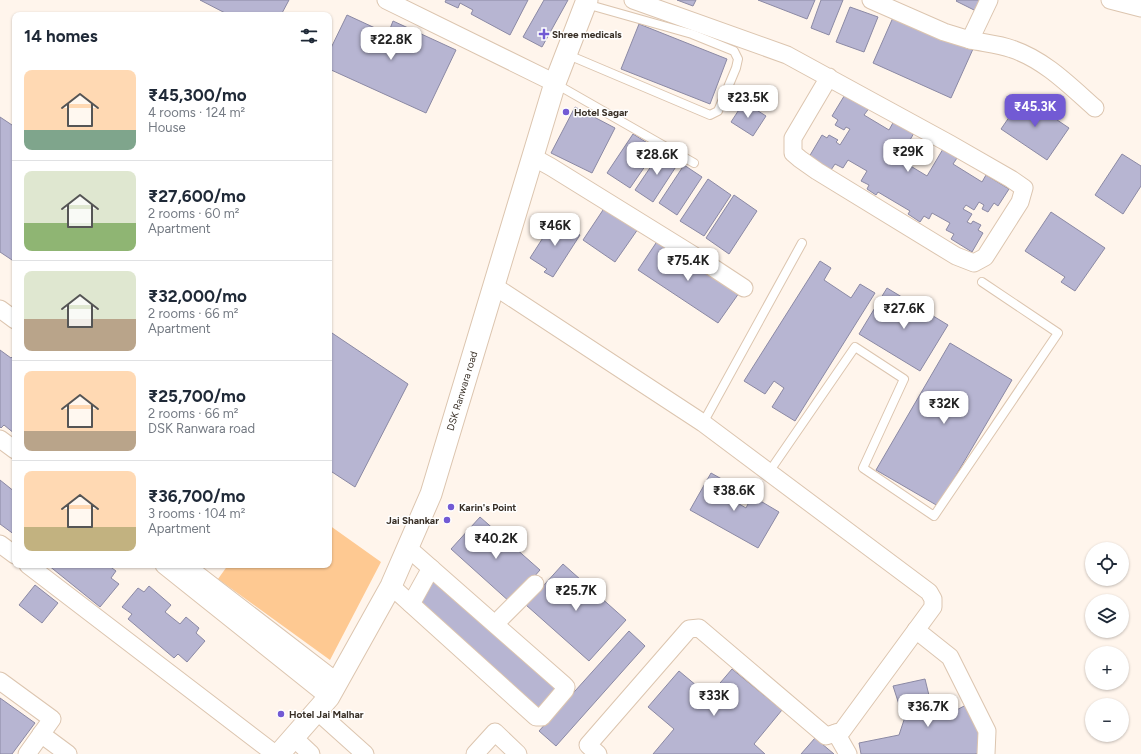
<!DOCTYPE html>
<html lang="en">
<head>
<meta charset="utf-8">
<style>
  body { margin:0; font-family:Figtree,sans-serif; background:#f6f6f7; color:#1f2937; height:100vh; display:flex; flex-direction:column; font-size:15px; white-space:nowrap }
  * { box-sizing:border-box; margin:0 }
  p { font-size:13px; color:#747a83 }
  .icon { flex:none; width:22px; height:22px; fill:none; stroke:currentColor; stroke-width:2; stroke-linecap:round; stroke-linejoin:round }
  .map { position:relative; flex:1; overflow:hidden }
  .sheet { position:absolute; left:12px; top:12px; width:320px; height:556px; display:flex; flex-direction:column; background:#fff; border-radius:8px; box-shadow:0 1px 3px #0004 }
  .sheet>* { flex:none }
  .buttons { position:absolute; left:1085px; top:542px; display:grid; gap:8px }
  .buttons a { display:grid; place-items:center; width:44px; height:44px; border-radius:50%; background:#fff; box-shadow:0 1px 3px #0004; font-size:20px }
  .price { position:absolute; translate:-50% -34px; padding:0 9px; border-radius:8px; background:#fff; color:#222; font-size:13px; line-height:26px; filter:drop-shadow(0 1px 2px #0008) }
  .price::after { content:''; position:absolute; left:50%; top:24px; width:12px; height:9px; margin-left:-6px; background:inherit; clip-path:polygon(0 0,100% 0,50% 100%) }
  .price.selected { background:#725ad4; color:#fff }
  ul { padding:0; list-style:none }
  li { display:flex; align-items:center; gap:12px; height:100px; padding:0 12px }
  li+li { border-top:1px solid #e0e1e3 }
  li span { display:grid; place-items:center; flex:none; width:112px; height:80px; border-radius:8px; color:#555 }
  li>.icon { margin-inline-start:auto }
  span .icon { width:48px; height:48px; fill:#fffc; stroke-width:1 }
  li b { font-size:17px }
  h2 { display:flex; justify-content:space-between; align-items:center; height:48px; padding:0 12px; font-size:17px }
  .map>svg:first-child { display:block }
</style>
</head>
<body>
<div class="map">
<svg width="1141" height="754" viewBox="0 0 1141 754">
  <rect width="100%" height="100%" fill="#fff5ec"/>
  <path fill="#fec992" d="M329,525L381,562L330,660L218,579L228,565H329Z"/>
  <g fill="#b7b5d2" stroke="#8b89a4">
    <path d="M200,0H289L281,15H229Z"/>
    <path d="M446,0H528L510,35L471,14L473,10L460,3L458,8L445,2Z"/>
    <path d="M544,0H568L542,47L523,37Z"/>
    <path d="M677,0H696L693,6Z"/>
    <path d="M758,0H815L807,19Z"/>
    <path d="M821,0H843L829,35L811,28Z"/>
    <path d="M957,0H984L978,12L956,1Z"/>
    <path d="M850,7L878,17L864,52L836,42Z"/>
    <path d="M895,13L973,49L951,98L873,63Z"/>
    <path d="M347,15L388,34L393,21L456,50L426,113L329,69V52Z"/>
    <path d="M639,24L727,59L710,104L621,69Z"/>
    <path d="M846,93L870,107L864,115L889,130L894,121L914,133L899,159L927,176L943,149L957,158L953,164L982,182L986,175L1009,189L998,206L994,203L988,212L982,209L984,205L979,202L974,210L966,205L963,209L972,214L967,222L971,224L973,221L981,225L978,230L983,233L972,252L951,239L954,234L946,230L950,223L932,213L929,219L924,216L920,222L908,214L910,211L878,192L876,195L867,189L869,185L861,181L867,171L848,160L843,168L835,164L831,170L809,157L822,135L827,138L829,135L838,140L836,142L840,145L850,129L846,127L844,130L835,125L838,120L832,116Z"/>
    <path d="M1023,97L1069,128L1047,160L1001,129Z"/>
    <path d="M744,102L766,116L753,136L731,122Z"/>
    <path d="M575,107L615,128L592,173L551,153Z"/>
    <path d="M0,117L15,127V262L0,252Z"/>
    <path d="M633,134L657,149L630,188L607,173Z"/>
    <path d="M662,150L679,162L653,202L635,190Z"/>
    <path d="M1122,154L1141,166V186L1123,214L1095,195Z"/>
    <path d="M684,165L702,177L677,215L659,203Z"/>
    <path d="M708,179L731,195L704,236L680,221Z"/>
    <path d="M734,195L757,211L729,254L706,238Z"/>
    <path d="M605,207L638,229L615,262L583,240Z"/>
    <path d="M1051,212L1105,248L1075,291L1061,282L1065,277L1025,251Z"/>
    <path d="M555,219L580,235L553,277L544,272L547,269L530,258Z"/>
    <path d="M658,240L739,293L718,323L638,270Z"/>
    <path d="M820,261L831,268L824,280L851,298L860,284L875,293L795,421L772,407L784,388L774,381L765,394L744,381Z"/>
    <path d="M887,288L948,325L920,371L859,334Z"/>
    <path d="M329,331L408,384L355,487L329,470Z"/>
    <path d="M950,343L1012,380L938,506L876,470Z"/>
    <path d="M0,350L11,358L15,354V434L4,425L1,428L0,427Z"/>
    <path d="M711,473L736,487L729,498L746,508L752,496L779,512L758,548L690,510Z"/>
    <path d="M0,480L15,492V535L0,524Z"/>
    <path d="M480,517L540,570L511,603L451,549Z"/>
    <path d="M563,564L626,620L589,661L526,605Z"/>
    <path d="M48,565H108L116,571L111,578L119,584L100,607Z"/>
    <path d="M432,579L561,691L541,713L417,599Z"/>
    <path d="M35,585L58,603L42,623L19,605Z"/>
    <path d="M149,586L171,605L165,612L180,624L186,617L199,628L196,633L205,641L187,662L178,654L174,658L128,619L132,614L122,607L138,588L144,592Z"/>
    <path d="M629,631L645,646L556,746L539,731Z"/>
    <path d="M732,669L782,710L754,744L765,754H653L674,729L648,707L679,671L709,696Z"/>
    <path d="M925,679L933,712L943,717L970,703L984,751L975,754H861L859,743L899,735L904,720L893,686Z"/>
    <path d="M0,698L35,723L12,754H0Z"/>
    <path d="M815,738L834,754H801Z"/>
  </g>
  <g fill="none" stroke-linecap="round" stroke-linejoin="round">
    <g stroke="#dcc5af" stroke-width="10">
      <g id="service">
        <path d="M566,54L710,115L718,111L736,68L738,59L734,51L692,34L586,4"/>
        <path d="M556,84L694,163"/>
        <path d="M703,423L802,243"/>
        <path d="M769,472L855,347L904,379L863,468L934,516L1058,333L982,282"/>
      </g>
    </g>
    <g stroke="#dcc5af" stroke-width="19">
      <g id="minor">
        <path d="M386,0L555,83"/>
        <path d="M633,0L787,55L950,144L1011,179L1024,188L1020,202L985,257L974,263L956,256L817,171L800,159L793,153V138L829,77"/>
        <path d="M871,0L944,32L970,40L989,0"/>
        <path d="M1110,0L1141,8"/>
        <path d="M970,40C984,43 999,44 1012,49C1045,60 1070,86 1095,108"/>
        <path d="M533,157L551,167L706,263L744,288"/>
        <path d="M494,286L703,423L929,592L933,599V607L842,731L826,736L699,628L689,629L588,745L598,754"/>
        <path d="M0,309L15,320"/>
        <path d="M0,439L15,450"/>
        <path d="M0,544L15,555"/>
        <path d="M28,565L275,754"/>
        <path d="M164,565L329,697"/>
        <path d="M185,565L337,682"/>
        <path d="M391,586L536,717H542L565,690L566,687L564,685L408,548"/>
        <path d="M411,604L431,568"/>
        <path d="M501,618L535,584"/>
        <path d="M916,630L950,657L987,731L986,754"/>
        <path d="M0,681L52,719L27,754"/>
        <path d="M317,711L365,754"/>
        <path d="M836,733L848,754"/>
        <path d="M41,734L68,754"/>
        <path d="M294,738L311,754"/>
        <path d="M475,754L495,732L518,754"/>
      </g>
    </g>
    <g stroke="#dcc5af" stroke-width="23">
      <path id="tertiary" d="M279,754L329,697L391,586L431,494L555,83L587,0"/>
    </g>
    <use href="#service" stroke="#fff" stroke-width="8"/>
    <use href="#minor" stroke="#fff" stroke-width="17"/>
    <use href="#tertiary" stroke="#fff" stroke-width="21"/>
  </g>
  <g fill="#725ad4" stroke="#fff" stroke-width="1.5">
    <path d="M542 28h4v4h4v4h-4v4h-4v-4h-4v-4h4z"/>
    <circle cx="566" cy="112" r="4"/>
    <circle cx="451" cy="507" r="4"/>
    <circle cx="447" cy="520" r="4"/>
    <circle cx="281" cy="714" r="4"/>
  </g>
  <g text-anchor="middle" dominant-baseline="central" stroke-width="3" stroke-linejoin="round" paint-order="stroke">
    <g font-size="10" font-weight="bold" fill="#372e25" stroke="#fff" text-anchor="start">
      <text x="552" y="34">Shree medicals</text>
      <text x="574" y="112">Hotel Sagar</text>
      <text x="459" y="507">Karin's Point</text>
      <text x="439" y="520" text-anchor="end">Jai Shankar</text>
      <text x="289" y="714">Hotel Jai Malhar</text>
    </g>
    <g font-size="10" fill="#372e25" stroke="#fff">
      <text transform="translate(462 391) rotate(-73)">DSK Ranwara road</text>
    </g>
  </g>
</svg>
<div class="buttons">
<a><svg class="icon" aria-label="locate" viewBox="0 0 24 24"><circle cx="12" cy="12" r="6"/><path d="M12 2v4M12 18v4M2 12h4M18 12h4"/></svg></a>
<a><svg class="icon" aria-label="layers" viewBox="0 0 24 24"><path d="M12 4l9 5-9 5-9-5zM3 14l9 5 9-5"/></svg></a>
<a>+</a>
<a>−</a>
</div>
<b class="price" style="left:391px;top:61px">₹22.8K</b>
<b class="price" style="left:748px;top:119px">₹23.5K</b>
<b class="price selected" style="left:1035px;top:128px">₹45.3K</b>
<b class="price" style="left:908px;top:173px">₹29K</b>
<b class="price" style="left:657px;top:176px">₹28.6K</b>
<b class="price" style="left:555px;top:247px">₹46K</b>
<b class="price" style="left:688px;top:282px">₹75.4K</b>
<b class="price" style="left:904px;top:330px">₹27.6K</b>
<b class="price" style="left:944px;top:425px">₹32K</b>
<b class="price" style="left:734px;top:512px">₹38.6K</b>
<b class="price" style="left:496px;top:560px">₹40.2K</b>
<b class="price" style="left:576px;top:612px">₹25.7K</b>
<b class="price" style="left:714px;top:717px">₹33K</b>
<b class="price" style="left:928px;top:728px">₹36.7K</b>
<section class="sheet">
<h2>14 homes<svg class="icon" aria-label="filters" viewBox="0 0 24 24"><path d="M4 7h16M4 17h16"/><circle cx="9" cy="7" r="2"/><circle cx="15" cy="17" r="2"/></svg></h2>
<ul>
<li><span style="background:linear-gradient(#ffd9b3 75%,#7fa58c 0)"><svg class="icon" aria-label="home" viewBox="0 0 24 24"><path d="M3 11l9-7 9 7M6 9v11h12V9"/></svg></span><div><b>₹45,300/mo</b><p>4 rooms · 124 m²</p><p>House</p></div></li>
<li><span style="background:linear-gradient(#dfe7d0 65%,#8fb573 0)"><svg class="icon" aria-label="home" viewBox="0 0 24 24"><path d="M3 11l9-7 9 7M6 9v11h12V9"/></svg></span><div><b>₹27,600/mo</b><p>2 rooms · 60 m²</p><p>Apartment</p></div></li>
<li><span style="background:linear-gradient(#dfe7d0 60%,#b9a48a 0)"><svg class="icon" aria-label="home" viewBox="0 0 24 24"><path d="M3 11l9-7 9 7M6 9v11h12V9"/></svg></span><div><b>₹32,000/mo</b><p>2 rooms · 66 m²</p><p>Apartment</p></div></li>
<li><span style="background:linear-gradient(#ffd9b3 75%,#b9a48a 0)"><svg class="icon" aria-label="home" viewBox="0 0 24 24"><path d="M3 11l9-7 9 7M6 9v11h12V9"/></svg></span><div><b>₹25,700/mo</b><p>2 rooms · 66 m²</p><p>DSK Ranwara road</p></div></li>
<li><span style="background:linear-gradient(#ffd9b3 70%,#c2b280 0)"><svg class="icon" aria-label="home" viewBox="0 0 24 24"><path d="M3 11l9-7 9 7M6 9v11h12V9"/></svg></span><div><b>₹36,700/mo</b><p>3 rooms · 104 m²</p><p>Apartment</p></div></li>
</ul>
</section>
</div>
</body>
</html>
